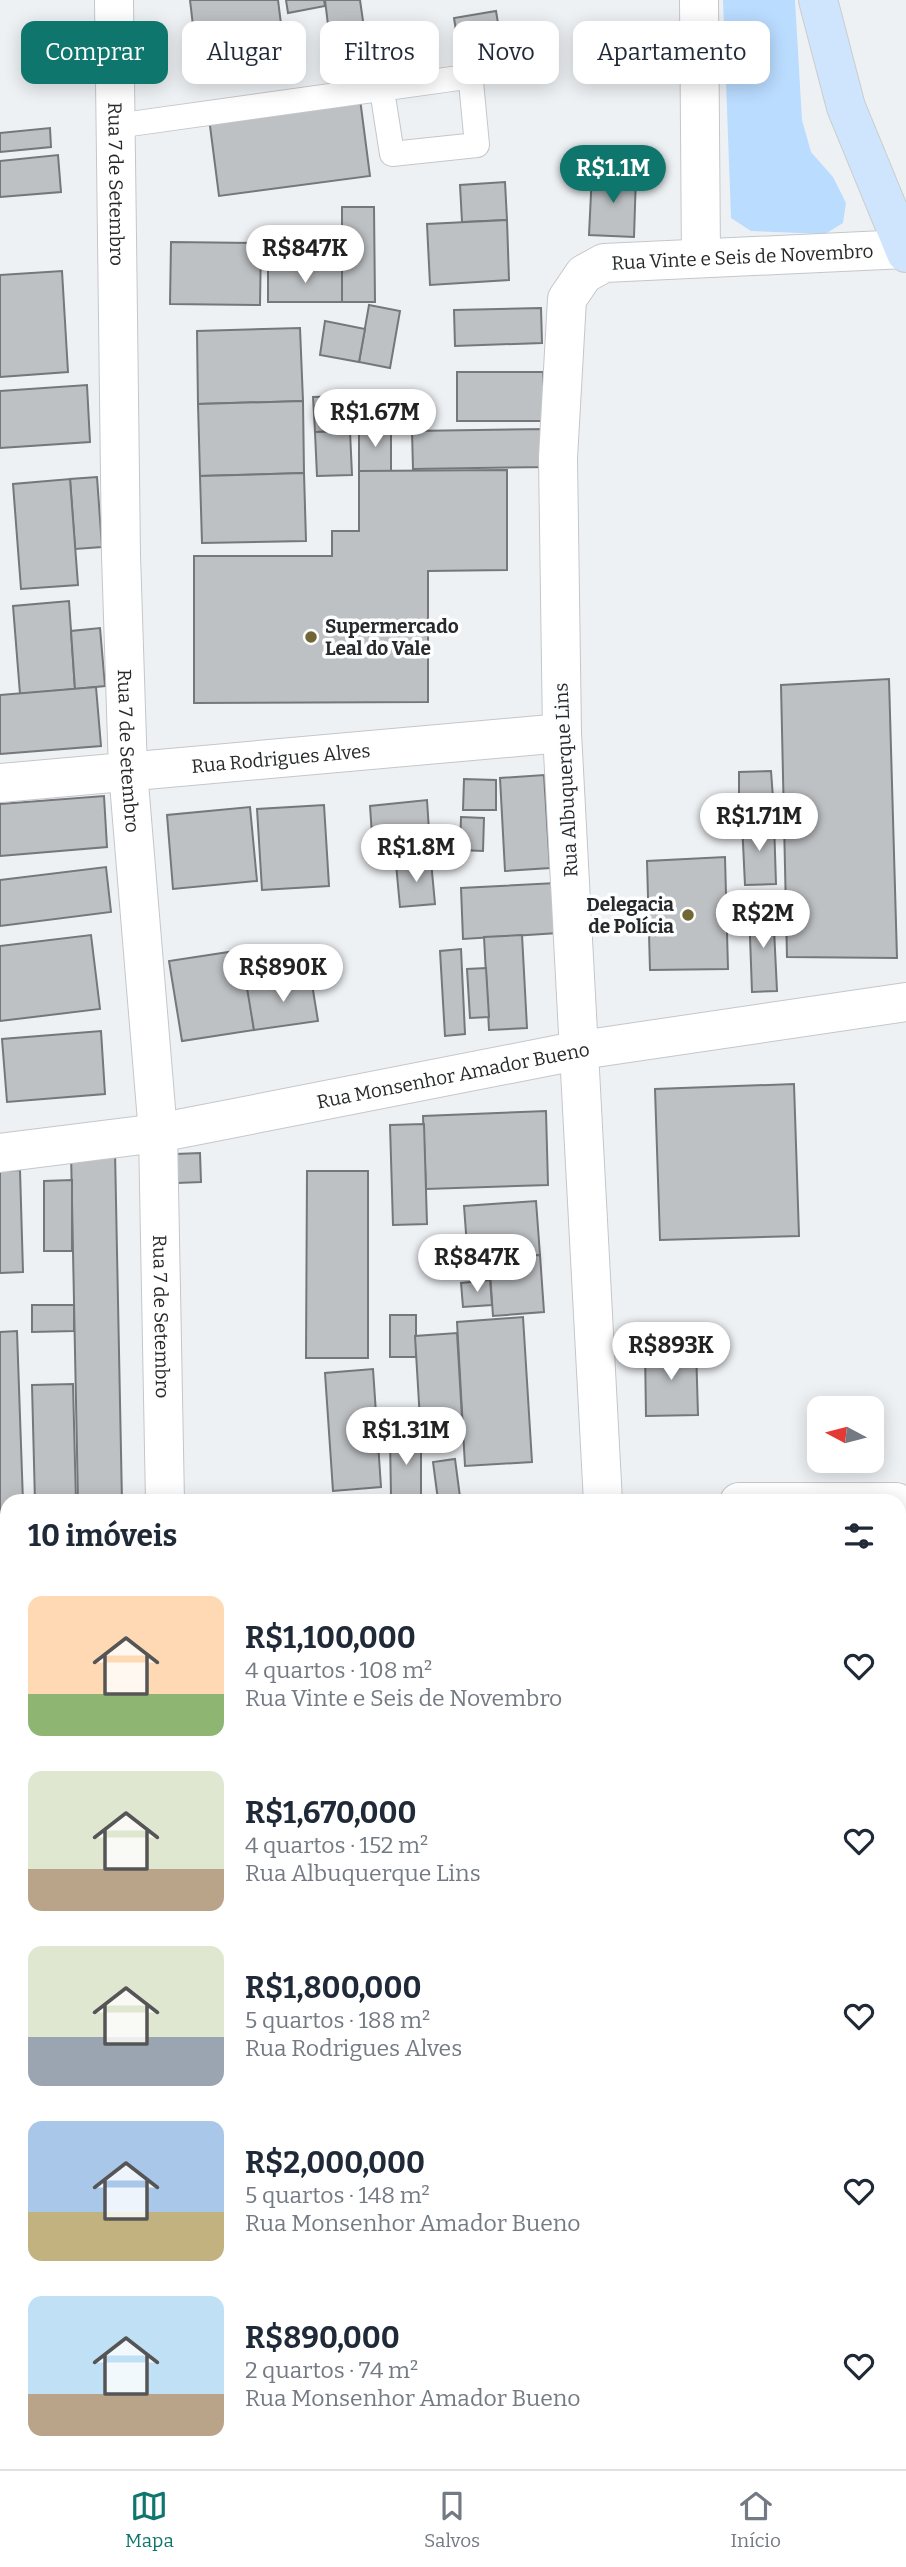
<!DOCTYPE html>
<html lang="pt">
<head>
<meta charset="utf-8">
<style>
  body { margin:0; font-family:Bitter,serif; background:#f2f2f3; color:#1f2937; height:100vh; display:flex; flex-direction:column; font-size:26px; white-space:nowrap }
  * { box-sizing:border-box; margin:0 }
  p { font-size:23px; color:#747a83 }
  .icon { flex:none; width:38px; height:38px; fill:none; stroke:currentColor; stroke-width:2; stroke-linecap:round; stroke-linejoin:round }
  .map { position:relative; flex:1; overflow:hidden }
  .panel { position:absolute; left:0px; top:1494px; width:906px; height:975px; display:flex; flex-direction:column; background:#fff; border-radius:21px 21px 0 0; box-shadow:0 4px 18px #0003 }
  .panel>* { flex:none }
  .banner { position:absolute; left:21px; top:21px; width:864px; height:63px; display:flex; gap:14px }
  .needle { width:46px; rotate:277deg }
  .fabs { position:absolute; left:807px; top:1396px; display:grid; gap:14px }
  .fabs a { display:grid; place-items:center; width:77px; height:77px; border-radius:14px; background:#fff; box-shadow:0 4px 18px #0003; font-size:35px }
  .price { position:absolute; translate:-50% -60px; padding:0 16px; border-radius:24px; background:#fff; color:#222; font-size:23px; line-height:46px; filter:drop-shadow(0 2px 4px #0008) }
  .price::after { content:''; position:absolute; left:50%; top:42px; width:21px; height:16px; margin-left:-10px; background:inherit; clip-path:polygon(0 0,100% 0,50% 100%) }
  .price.selected { background:#0f766e; color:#fff }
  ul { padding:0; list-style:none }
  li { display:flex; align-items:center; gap:21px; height:175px; padding:0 28px }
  li span { display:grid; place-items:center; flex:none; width:196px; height:140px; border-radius:14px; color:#555 }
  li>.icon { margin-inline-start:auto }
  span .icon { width:84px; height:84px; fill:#fffc; stroke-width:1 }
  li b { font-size:30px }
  h2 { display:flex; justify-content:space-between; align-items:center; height:84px; padding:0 28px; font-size:30px }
  .pill { padding:0 24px; border-radius:14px; background:#fff; box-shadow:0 4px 18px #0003; font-size:24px; line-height:63px }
  .pill.selected { background:#0f766e; color:#fff }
  .tab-bar { display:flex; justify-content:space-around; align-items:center; height:98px; border-top:2px solid #e0e1e3; background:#fff; font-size:19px; color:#747a83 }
  .tab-bar a { display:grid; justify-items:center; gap:4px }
  .tab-bar .selected { color:#0f766e }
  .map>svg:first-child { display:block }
</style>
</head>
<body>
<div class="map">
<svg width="906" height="2469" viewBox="0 0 906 2469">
  <rect width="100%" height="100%" fill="#eef1f4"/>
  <g fill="#badcff">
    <path d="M723,0H795L802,120L811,152L833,177L846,203L843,223L825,234L751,231L731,218Z"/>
    <path d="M900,1633L906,1641V2057L900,2058Z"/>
  </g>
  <g fill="#bec1c4" stroke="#75777a" stroke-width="2">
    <path d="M190,0H278L282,32L195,43Z"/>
    <path d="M286,0H324L325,6L288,13Z"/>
    <path d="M325,0H360L364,28L329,33Z"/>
    <path d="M496,11L499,29L457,37L454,18Z"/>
    <path d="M360,99L370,176L219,196L209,118Z"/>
    <path d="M50,128L51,147L0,152V133Z"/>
    <path d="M58,155L61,192L0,197V161Z"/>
    <path d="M592,173L636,175L634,237L589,235Z"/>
    <path d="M505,182L507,220L462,222L460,185Z"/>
    <path d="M342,207H374L375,302H342Z"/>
    <path d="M507,220L509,280L430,285L427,224Z"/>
    <path d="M171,242L261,243L260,305L170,304Z"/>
    <path d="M342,267V302H268V268Z"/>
    <path d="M62,271L68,372L0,377V275Z"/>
    <path d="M369,305L400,311L390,368L359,362Z"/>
    <path d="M541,308L542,343L455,346L454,310Z"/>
    <path d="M325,321L365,329L359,362L320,355Z"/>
    <path d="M300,328L303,401L198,404L197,331Z"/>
    <rect x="457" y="372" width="86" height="49"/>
    <path d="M87,385L90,442L0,448V391Z"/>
    <path d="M349,396L350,431L315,432L313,397Z"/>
    <path d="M303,401L304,473L200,476L198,404Z"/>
    <path d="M391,426V471H359V427Z"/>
    <path d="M550,429V467L413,469L412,431Z"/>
    <path d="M350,431L352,475L317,476L315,432Z"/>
    <path d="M507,470V570L428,571V702L194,703V556H332V531H359V471Z"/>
    <path d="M304,473L306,541L202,543L200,476Z"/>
    <path d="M97,477L102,547L75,549L70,479Z"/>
    <path d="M70,479L78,585L21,589L13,484Z"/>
    <path d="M69,601L75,689L20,694L13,606Z"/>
    <path d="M100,628L105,686L75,689L71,631Z"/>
    <path d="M889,679L897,958L787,957L781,685Z"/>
    <path d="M96,687L101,746L0,754V695Z"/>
    <path d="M771,771L773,798L739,799V772Z"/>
    <path d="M544,775L550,868L505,871L500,778Z"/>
    <path d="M464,779L496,780V810H463Z"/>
    <path d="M104,796L107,847L0,856V804Z"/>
    <path d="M427,800L431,861L374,865L370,806Z"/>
    <path d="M324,805L329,886L262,890L257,809Z"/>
    <path d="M250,807L257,881L173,889L167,815Z"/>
    <path d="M461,817L484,818L483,851L460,850Z"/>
    <path d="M774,822L776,884L745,885L742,823Z"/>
    <path d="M725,857L728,969L650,970L647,861Z"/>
    <path d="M431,861L435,904L400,907L396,864Z"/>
    <path d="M106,867L111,912L0,926V880Z"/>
    <path d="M556,883L558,933L463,939L461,888Z"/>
    <path d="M773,908L777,991L752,992L749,909Z"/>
    <path d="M91,935L100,1009L0,1021V946Z"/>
    <path d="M522,935L527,1028L489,1030L484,937Z"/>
    <path d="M461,949L465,1034L445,1036L440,951Z"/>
    <path d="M242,950L254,1030L182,1041L169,961Z"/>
    <path d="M486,968L489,1017L470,1018L467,969Z"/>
    <path d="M311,978L318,1021L254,1030L247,988Z"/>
    <path d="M101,1031L105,1094L7,1102L2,1039Z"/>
    <path d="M794,1084L799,1236L660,1240L655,1089Z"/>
    <path d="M546,1111L548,1185L426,1189L423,1116Z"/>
    <path d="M424,1124L427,1224L393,1225L390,1125Z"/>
    <path d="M71,1151H115L122,1502H78Z"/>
    <path d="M200,1153L201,1182L177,1183L176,1154Z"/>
    <path d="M20,1170L23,1272L0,1273V1171Z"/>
    <path d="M307,1171H368V1358H306Z"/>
    <path d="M72,1180V1251H44V1181Z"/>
    <path d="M536,1201L540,1255L468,1260L464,1206Z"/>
    <path d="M540,1255L544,1312L493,1316L489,1258Z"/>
    <path d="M490,1280L492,1305L463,1307L461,1283Z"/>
    <path d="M32,1305H74V1331L32,1332Z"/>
    <rect x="390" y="1315" width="26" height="42"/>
    <path d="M523,1317L532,1462L465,1466L457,1322Z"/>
    <path d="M17,1331L23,1502H7V1533H0V1332Z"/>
    <path d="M457,1333L463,1435L421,1437L415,1336Z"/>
    <path d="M696,1348L698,1415L646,1416L645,1350Z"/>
    <path d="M373,1369L381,1487L333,1491L325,1373Z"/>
    <path d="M73,1384L76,1502H35L32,1385Z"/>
    <path d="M390,1437H421V1497H391Z"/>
    <path d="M455,1459L460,1497L438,1500L433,1462Z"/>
    <rect x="0" y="1574" width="7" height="51"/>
    <rect x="0" y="1652" width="7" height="73"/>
    <path d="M0,2335H7V2375L0,2376Z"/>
    <path d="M0,2426H7V2462H29V2469H0Z"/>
    <path d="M188,2462H260V2464Z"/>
    <path d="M260,2462H300V2465L260,2464Z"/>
    <rect x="300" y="2462" width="39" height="7"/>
    <rect x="339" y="2462" width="65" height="7"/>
    <rect x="663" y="2462" width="33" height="7"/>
  </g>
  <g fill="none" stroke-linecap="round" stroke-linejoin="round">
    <g stroke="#c4c7ca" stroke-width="26">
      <path id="service" d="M116,126L466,77L471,82L477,145L392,154L382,90"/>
    </g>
    <g stroke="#c4c7ca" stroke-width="40">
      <g id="minor">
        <path id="s1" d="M114,0L121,555L128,771L158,1133L165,1502"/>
        <path d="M699,0L701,258"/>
        <path id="s2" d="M0,783L562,733"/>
        <path id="s3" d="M0,1153L158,1133L581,1050L906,1002"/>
        <path id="s4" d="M603,1502L562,733L558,458L567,299L584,274L604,263L906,249"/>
        <path d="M739,1502H896"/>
        <path d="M0,1548H7"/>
        <path d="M0,1762L7,1761"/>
        <path d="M0,2089H7"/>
        <path d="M900,2094L906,2095"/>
        <path d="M0,2388H7"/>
        <path d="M155,2469V2462"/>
        <path d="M579,2469L580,2462"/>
      </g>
    </g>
    <g stroke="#cbcccc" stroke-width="40">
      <path id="primary" d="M818,0L846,107L906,253"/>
    </g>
    <use href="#service" stroke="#fff" stroke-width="24"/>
    <use href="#minor" stroke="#fff" stroke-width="38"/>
    <use href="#primary" stroke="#cee5fd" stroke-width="38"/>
  </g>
  <g fill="#706734" stroke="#fdfeff" stroke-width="2.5">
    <circle cx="311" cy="637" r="7"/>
    <circle cx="688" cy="915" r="7"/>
  </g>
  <g text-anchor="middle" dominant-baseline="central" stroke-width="7" stroke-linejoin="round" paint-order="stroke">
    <g font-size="19" fill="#27292a" stroke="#fdfeff">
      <text stroke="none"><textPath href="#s1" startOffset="184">Rua 7 de Setembro</textPath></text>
      <text stroke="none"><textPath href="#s4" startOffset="1396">Rua Vinte e Seis de Novembro</textPath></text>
      <text stroke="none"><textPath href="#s1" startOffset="751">Rua 7 de Setembro</textPath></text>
      <text stroke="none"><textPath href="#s2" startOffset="282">Rua Rodrigues Alves</textPath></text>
      <text transform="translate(566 780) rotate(-93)">Rua Albuquerque Lins</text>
      <text stroke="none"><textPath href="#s3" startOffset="460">Rua Monsenhor Amador Bueno</textPath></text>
      <text stroke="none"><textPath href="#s1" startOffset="1318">Rua 7 de Setembro</textPath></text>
    </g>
    <g font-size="19" font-weight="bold" fill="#27292a" stroke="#fdfeff" text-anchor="start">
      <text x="325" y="626">Supermercado<tspan x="325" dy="22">Leal do Vale</tspan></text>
      <text x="674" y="904" text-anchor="end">Delegacia<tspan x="674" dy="22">de Polícia</tspan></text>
    </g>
  </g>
</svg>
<div class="fabs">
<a><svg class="needle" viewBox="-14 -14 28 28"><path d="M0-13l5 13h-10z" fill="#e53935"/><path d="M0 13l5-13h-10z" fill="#747a83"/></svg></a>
</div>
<b class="price selected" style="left:613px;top:205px">R$1.1M</b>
<b class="price" style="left:305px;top:285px">R$847K</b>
<b class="price" style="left:375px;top:449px">R$1.67M</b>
<b class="price" style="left:759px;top:853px">R$1.71M</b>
<b class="price" style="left:416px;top:884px">R$1.8M</b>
<b class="price" style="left:763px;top:950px">R$2M</b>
<b class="price" style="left:283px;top:1004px">R$890K</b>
<b class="price" style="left:477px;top:1294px">R$847K</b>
<b class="price" style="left:671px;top:1382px">R$893K</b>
<b class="price" style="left:406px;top:1467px">R$1.31M</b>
<div class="banner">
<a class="pill selected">Comprar</a>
<a class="pill">Alugar</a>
<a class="pill">Filtros</a>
<a class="pill">Novo</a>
<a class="pill">Apartamento</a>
</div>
<section class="panel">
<h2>10 imóveis<svg class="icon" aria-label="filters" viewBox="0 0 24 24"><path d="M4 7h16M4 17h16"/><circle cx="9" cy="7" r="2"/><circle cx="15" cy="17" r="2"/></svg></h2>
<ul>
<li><span style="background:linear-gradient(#ffd9b3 70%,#8fb573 0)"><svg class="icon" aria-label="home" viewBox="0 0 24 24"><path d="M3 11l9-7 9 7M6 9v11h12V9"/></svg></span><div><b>R$1,100,000</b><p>4 quartos · 108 m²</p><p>Rua Vinte e Seis de Novembro</p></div><svg class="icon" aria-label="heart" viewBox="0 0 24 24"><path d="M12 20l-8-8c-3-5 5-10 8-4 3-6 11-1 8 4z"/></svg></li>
<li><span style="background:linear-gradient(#dfe7d0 70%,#b9a48a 0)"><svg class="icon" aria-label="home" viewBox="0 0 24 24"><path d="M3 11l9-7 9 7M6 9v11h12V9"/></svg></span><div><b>R$1,670,000</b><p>4 quartos · 152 m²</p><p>Rua Albuquerque Lins</p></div><svg class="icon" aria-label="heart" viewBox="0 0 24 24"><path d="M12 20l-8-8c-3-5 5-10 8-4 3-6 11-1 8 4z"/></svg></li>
<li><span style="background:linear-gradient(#dfe7d0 65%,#9aa5b1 0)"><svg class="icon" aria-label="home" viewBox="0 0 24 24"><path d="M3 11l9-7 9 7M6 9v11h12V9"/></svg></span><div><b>R$1,800,000</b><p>5 quartos · 188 m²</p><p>Rua Rodrigues Alves</p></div><svg class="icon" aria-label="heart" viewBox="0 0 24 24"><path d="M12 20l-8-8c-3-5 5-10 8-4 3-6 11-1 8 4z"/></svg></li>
<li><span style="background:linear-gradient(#a9c7e8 65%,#c2b280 0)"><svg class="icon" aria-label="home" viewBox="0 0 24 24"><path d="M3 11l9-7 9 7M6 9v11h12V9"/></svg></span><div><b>R$2,000,000</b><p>5 quartos · 148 m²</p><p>Rua Monsenhor Amador Bueno</p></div><svg class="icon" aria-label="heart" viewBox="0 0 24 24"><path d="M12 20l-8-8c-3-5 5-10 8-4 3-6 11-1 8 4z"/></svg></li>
<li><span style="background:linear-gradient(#bfe0f5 70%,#b9a48a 0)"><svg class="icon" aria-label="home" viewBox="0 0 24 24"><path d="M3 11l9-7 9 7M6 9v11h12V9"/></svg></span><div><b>R$890,000</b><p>2 quartos · 74 m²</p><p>Rua Monsenhor Amador Bueno</p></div><svg class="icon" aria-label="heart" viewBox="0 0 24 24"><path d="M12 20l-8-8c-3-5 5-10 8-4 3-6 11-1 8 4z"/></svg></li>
</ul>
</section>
</div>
<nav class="tab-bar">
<a class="selected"><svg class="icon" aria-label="map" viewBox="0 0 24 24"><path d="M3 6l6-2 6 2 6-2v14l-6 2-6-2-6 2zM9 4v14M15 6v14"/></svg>Mapa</a>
<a><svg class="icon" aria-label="saved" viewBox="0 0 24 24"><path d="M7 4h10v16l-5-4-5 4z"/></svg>Salvos</a>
<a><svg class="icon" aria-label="home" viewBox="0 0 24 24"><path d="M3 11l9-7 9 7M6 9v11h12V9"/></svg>Início</a>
</nav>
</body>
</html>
